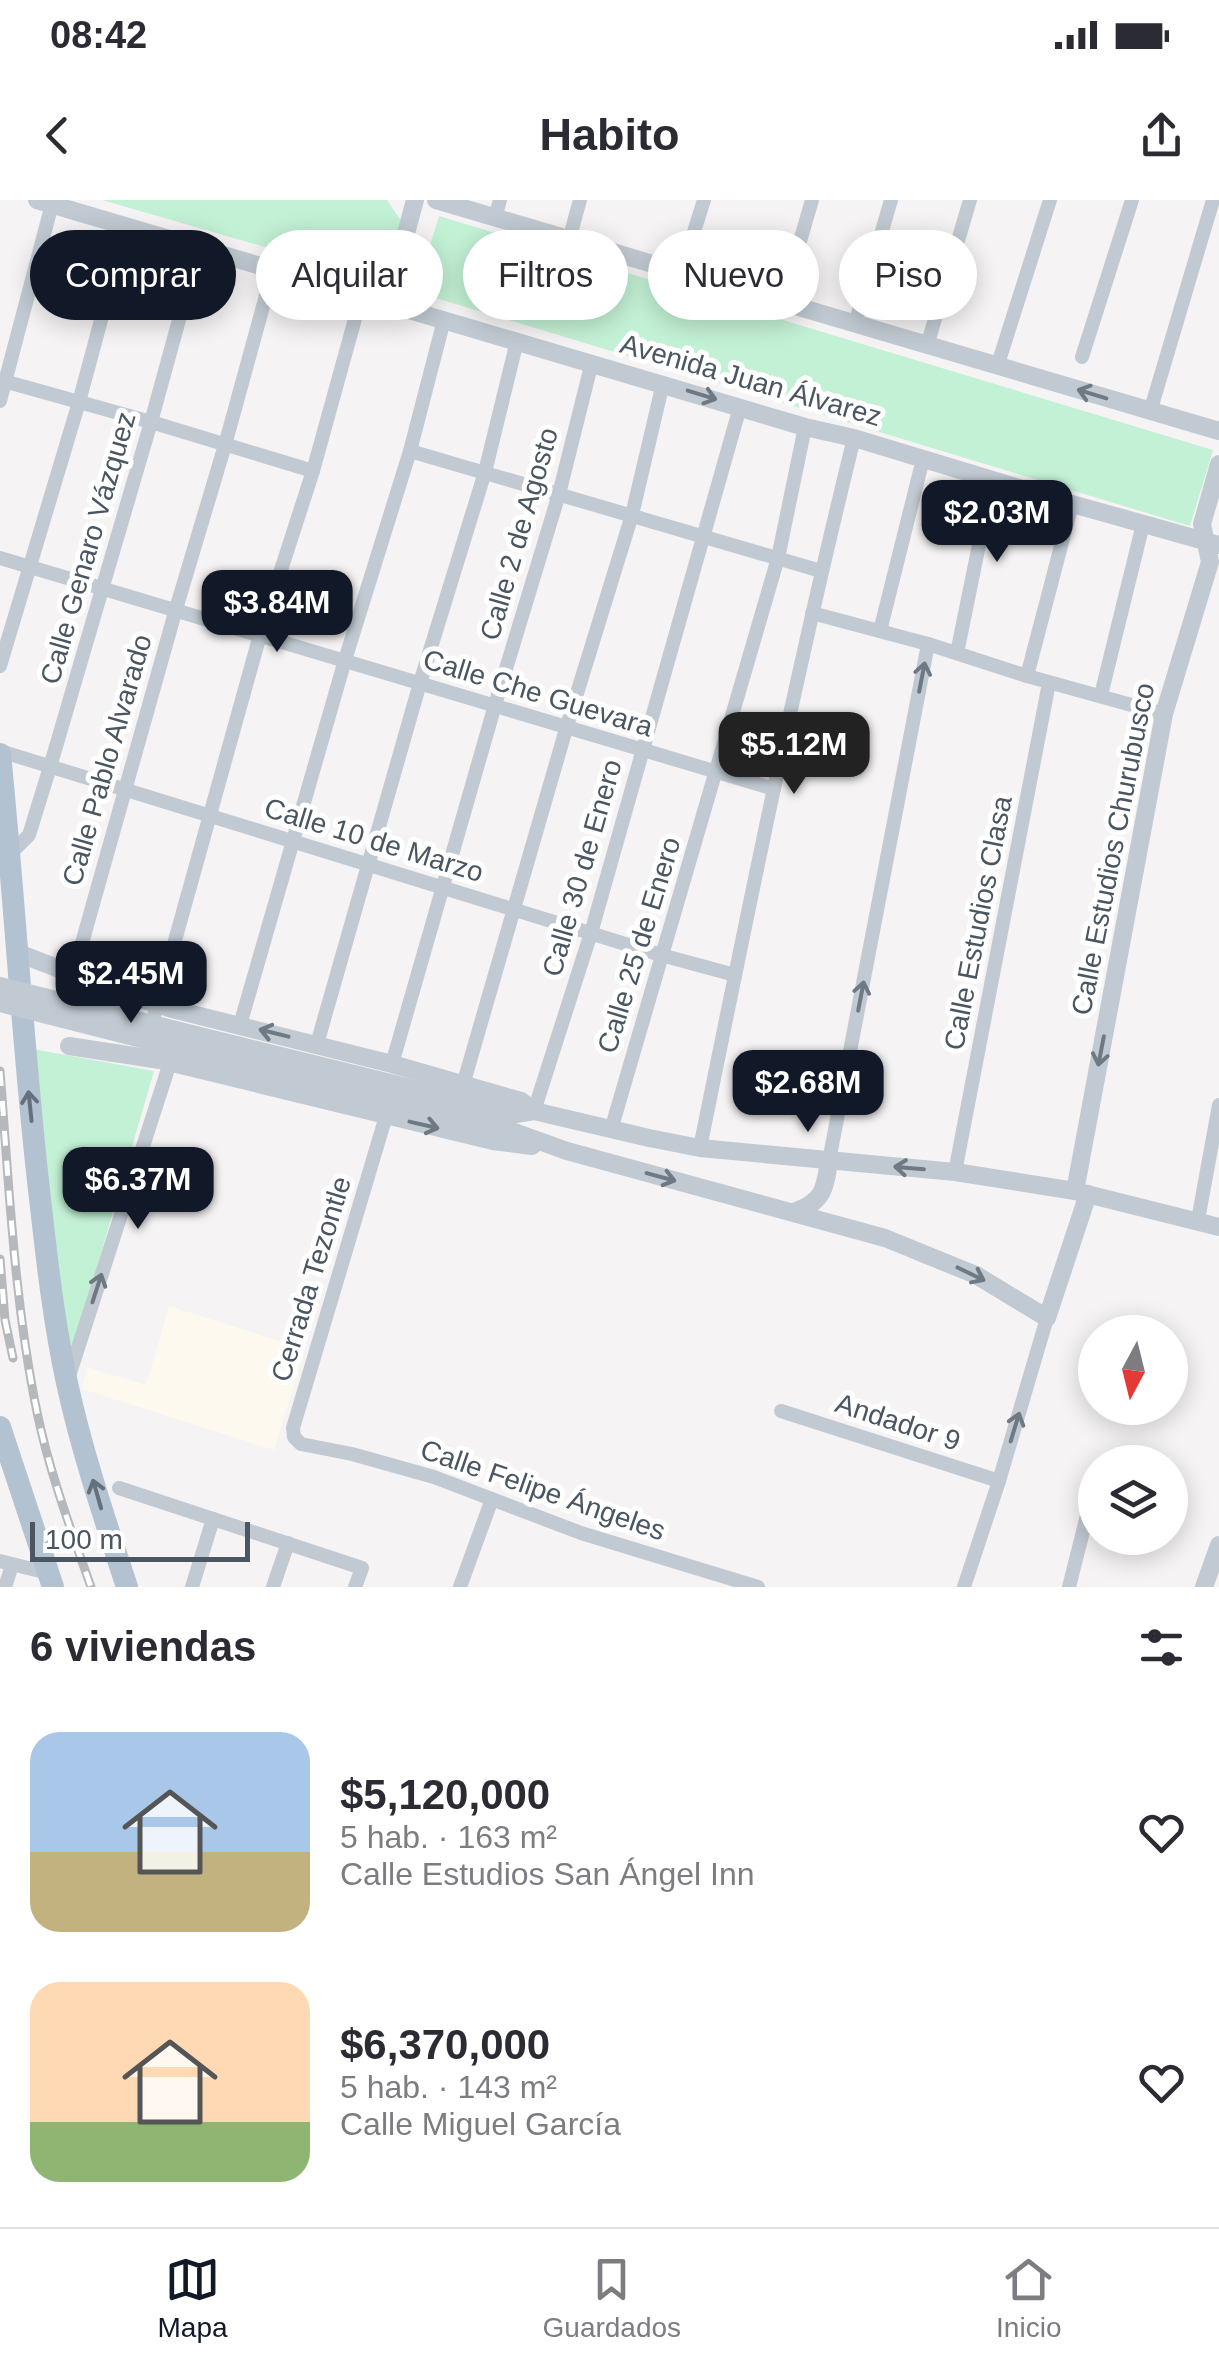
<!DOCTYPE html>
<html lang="es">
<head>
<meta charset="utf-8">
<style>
  body { margin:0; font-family:Helvetica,sans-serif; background:#f2f2f3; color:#2b2b33; height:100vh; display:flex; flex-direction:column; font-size:38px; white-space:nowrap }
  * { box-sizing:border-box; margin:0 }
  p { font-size:32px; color:#7c7c81 }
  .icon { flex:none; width:55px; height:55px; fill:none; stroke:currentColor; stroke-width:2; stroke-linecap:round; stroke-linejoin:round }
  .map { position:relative; height:1387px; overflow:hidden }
  .sheet { display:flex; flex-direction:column; background:#fff; flex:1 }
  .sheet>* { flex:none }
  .hud { position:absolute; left:30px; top:30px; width:1160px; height:90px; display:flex; gap:20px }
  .needle { width:65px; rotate:187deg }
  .controls { position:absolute; left:1078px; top:1115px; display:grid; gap:20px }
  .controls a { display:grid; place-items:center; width:110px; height:110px; border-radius:50%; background:#fff; box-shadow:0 5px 25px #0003; font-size:50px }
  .scale { position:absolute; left:30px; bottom:25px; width:220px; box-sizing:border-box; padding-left:10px; border:5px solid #4a5661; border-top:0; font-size:28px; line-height:35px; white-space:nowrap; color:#4a5661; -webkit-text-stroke:8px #fff; paint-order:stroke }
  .price { position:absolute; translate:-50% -85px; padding:0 22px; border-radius:20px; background:#111827; color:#fff; font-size:32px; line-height:65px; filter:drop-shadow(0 2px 5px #0008) }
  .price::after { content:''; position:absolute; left:50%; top:60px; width:30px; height:22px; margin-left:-15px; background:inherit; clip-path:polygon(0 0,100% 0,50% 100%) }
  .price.on { background:#222; color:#fff }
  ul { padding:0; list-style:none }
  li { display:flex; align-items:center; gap:30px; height:250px; padding:0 30px }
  li span { display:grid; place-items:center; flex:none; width:280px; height:200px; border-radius:30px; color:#555 }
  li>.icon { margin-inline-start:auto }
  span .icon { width:120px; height:120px; fill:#fffc; stroke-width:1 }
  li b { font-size:42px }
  h2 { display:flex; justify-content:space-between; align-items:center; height:120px; padding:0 30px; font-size:42px }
  .pill { padding:0 35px; border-radius:45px; background:#fff; box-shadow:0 5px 25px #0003; font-size:35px; line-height:90px }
  .pill.on { background:#111827; color:#fff }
  .status { display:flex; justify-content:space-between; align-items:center; height:70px; padding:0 50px; background:#fff; direction:ltr }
  .status svg { height:28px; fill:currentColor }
  header { display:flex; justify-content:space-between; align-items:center; height:130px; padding:0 30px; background:#fff; font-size:45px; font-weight:700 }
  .tabs { display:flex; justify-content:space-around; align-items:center; height:140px; border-top:2px solid #e1e1e2; background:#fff; font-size:28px; color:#7c7c81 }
  .tabs a { display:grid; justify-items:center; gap:5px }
  .tabs .on { color:#111827 }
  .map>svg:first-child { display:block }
</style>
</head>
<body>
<div class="status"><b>08:42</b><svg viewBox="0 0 49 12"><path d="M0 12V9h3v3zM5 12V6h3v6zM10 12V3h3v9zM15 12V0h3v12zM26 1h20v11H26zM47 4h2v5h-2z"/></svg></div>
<header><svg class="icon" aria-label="back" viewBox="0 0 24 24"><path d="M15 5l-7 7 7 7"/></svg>Habito<svg class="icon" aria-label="share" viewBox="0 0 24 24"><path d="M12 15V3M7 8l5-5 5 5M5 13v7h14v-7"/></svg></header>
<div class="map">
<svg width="1219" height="1387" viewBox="0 0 1219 1387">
  <rect width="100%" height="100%" fill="#f5f3f3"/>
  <path fill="#fdf9ef" d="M169,1106L305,1149L274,1250L82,1189L87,1167L146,1185Z"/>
  <g fill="#c3f1d5">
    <path d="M102,0H387L401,21L392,62L381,78L355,73Z"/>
    <path d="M439,16L1213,250L1190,326L416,92Z"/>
    <path d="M27,848L154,871L68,1167Z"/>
  </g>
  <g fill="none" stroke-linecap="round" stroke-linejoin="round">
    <g stroke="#c1cad2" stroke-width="14">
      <path d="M495,18L500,0"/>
      <path d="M569,40L580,0"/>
      <path d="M681,73L704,0"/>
      <path d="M782,103L812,0"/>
      <path d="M855,124L891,0"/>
      <path d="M927,146L970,0"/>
      <path d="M1082,157L1132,0"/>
      <path d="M997,167L1050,0"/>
      <path d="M0,180L151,222L313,271"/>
      <path d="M0,201L52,4"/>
      <path d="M1150,212L1213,0"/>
      <path d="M410,251L821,371"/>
      <path d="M0,358L774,589"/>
      <path d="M812,413L928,444L1027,476L1164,514"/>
      <path d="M880,431L923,259"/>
      <path d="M957,453L992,281"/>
      <path d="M0,466L79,202L126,27"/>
      <path d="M1027,476L1072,304"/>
      <path d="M1101,495L1143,324"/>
      <path d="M0,551L661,755L735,775"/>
      <path d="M10,654L29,635L50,567L151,222L199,47"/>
      <path d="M73,775L176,409L225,245L273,70"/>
      <path d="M240,825L345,460L410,251L444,120"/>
      <path d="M149,834L260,435L313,271L361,97"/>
      <path d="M317,844L420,483L485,272L517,141"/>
      <path d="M392,864L495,505L559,294L592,162"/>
      <path d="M463,885L566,529L632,315L663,183"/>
      <path d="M534,911L591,733L740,207"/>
      <path d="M386,916L293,1228L294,1237L301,1244L352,1254L434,1277L581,1333L758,1387"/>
      <path d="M611,930L778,358L805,227"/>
      <path d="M700,948C748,710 796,473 854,238"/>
      <path d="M829,961L928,444"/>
      <path d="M955,972L1049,483"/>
      <path d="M1198,1020L1219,905"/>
      <path d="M69,1176L168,869"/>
      <path d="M781,1211L999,1281"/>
      <path d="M119,1288L362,1368L355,1387"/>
      <path d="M0,1361L48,1373"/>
      <path d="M5,1387L12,1365"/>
      <path d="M192,1387L213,1319"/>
      <path d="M273,1387L288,1343"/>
      <path d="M460,1387L492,1299"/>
      <path d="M964,1387L999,1281L1047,1118"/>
      <path d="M1069,1387L1095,1284"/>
    </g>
    <g stroke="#c1cad2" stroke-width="18">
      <path d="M37,0L805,227L854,238L1072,304L1219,345"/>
      <path d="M436,0L1219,231"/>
      <path d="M387,104L415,0"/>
      <path d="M18,753L117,791L172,809L392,864L521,901L534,911"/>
      <path d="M196,835L516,914L534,911L649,938L700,948L955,972L1075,991L1219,1027"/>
      <path d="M69,846L160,860L493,941L532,946"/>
      <path d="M193,852L495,925L567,951L885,1038L976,1075L1047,1118L1088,994"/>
      <path d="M1075,991L1164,514L1210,362L1202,324L1219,264"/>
      <path d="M793,1012C823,1003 825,989 829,961"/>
      <path d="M1204,1387L1219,1345"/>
    </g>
    <g stroke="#b3c2d1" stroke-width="22">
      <path d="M0,554C14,693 22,833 37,972C45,1042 52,1114 67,1183C82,1252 105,1320 127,1387"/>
      <path d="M0,1227L53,1387"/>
    </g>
    <g stroke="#b5b8bd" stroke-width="9">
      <g id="rail">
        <path d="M0,871C9,985 14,1100 37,1212C49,1271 71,1330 91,1387"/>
        <path d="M0,1059L5,1120L13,1158"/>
      </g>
    </g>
    <use href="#rail" stroke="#fff" stroke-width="5" stroke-dasharray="15" stroke-linecap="butt"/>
    <g stroke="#c1cad2" stroke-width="18">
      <path d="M0,786L196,835"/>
      <path d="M0,803L193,852"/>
    </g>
  </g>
  <defs><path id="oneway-shaft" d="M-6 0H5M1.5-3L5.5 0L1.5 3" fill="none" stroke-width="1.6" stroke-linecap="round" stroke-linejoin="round" transform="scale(2.5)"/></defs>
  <g stroke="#6e7983">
    <use href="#oneway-shaft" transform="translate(1092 194) rotate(-163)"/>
    <use href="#oneway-shaft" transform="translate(702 195) rotate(17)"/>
    <use href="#oneway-shaft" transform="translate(922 477) rotate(-79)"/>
    <use href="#oneway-shaft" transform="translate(861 796) rotate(-79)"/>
    <use href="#oneway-shaft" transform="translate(274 833) rotate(-166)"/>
    <use href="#oneway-shaft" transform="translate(1101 851) rotate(101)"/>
    <use href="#oneway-shaft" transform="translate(424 925) rotate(13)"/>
    <use href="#oneway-shaft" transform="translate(909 968) rotate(-175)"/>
    <use href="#oneway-shaft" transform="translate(661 977) rotate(15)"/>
    <use href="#oneway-shaft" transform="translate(971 1074) rotate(26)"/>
    <use href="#oneway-shaft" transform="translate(97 1088) rotate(-72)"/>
    <use href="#oneway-shaft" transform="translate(1015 1227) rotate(-73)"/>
  </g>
  <g stroke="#64717d">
    <use href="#oneway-shaft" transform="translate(30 906) rotate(-96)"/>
    <use href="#oneway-shaft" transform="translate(97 1294) rotate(-106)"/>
  </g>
  <g text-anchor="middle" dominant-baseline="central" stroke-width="10" stroke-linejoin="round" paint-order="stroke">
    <g font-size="28" fill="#4a5661" stroke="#fff">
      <text transform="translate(751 180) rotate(16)">Avenida Juan Álvarez</text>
      <text transform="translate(519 334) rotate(-74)">Calle 2 de Agosto</text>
      <text transform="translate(88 348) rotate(-74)">Calle Genaro Vázquez</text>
      <text transform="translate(538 493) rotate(17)">Calle Che Guevara</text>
      <text transform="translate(107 560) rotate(-74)">Calle Pablo Alvarado</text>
      <text transform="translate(374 640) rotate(17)">Calle 10 de Marzo</text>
      <text transform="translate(1113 649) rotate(-79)">Calle Estudios Churubusco</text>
      <text transform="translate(582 668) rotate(-74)">Calle 30 de Enero</text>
      <text transform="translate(978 723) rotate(-79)">Calle Estudios Clasa</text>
      <text transform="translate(639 745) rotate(-73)">Calle 25 de Enero</text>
      <text transform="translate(311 1079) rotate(-73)">Cerrada Tezontle</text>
      <text transform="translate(898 1222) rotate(18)">Andador 9</text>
      <text transform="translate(543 1290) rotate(19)">Calle Felipe Ángeles</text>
    </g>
  </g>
</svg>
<div class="controls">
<a><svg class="needle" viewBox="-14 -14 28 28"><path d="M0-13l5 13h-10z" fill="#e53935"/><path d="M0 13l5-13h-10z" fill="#7c7c81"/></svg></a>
<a><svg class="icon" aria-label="layers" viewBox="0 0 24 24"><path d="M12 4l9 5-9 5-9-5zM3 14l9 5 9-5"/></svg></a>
</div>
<div class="scale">100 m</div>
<b class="price" style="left:997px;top:365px">$2.03M</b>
<b class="price" style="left:277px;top:455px">$3.84M</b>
<b class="price on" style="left:794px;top:597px">$5.12M</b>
<b class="price" style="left:131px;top:826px">$2.45M</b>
<b class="price" style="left:808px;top:935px">$2.68M</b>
<b class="price" style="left:138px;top:1032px">$6.37M</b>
<div class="hud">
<a class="pill on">Comprar</a>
<a class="pill">Alquilar</a>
<a class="pill">Filtros</a>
<a class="pill">Nuevo</a>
<a class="pill">Piso</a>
</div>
</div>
<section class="sheet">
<h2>6 viviendas<svg class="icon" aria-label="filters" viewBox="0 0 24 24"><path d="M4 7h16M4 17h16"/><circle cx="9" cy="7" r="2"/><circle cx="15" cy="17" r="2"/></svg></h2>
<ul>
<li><span style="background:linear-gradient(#a9c7e8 60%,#c2b280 0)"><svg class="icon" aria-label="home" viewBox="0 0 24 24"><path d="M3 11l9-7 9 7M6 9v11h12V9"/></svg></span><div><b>$5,120,000</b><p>5 hab. · 163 m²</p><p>Calle Estudios San Ángel Inn</p></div><svg class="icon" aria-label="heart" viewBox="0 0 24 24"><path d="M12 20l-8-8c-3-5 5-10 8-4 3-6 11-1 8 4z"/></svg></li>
<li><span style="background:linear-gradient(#ffd9b3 70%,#8fb573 0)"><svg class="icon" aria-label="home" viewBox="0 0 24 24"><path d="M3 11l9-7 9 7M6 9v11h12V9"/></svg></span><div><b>$6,370,000</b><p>5 hab. · 143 m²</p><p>Calle Miguel García</p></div><svg class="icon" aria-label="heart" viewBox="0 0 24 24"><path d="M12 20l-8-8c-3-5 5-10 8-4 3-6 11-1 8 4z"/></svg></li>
</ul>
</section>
<nav class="tabs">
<a class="on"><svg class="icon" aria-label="map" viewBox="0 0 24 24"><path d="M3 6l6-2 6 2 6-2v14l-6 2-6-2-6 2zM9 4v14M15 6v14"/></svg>Mapa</a>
<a><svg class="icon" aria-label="saved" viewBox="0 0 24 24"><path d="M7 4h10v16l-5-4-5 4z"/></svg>Guardados</a>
<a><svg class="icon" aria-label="home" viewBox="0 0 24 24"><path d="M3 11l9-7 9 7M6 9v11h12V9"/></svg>Inicio</a>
</nav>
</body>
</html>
